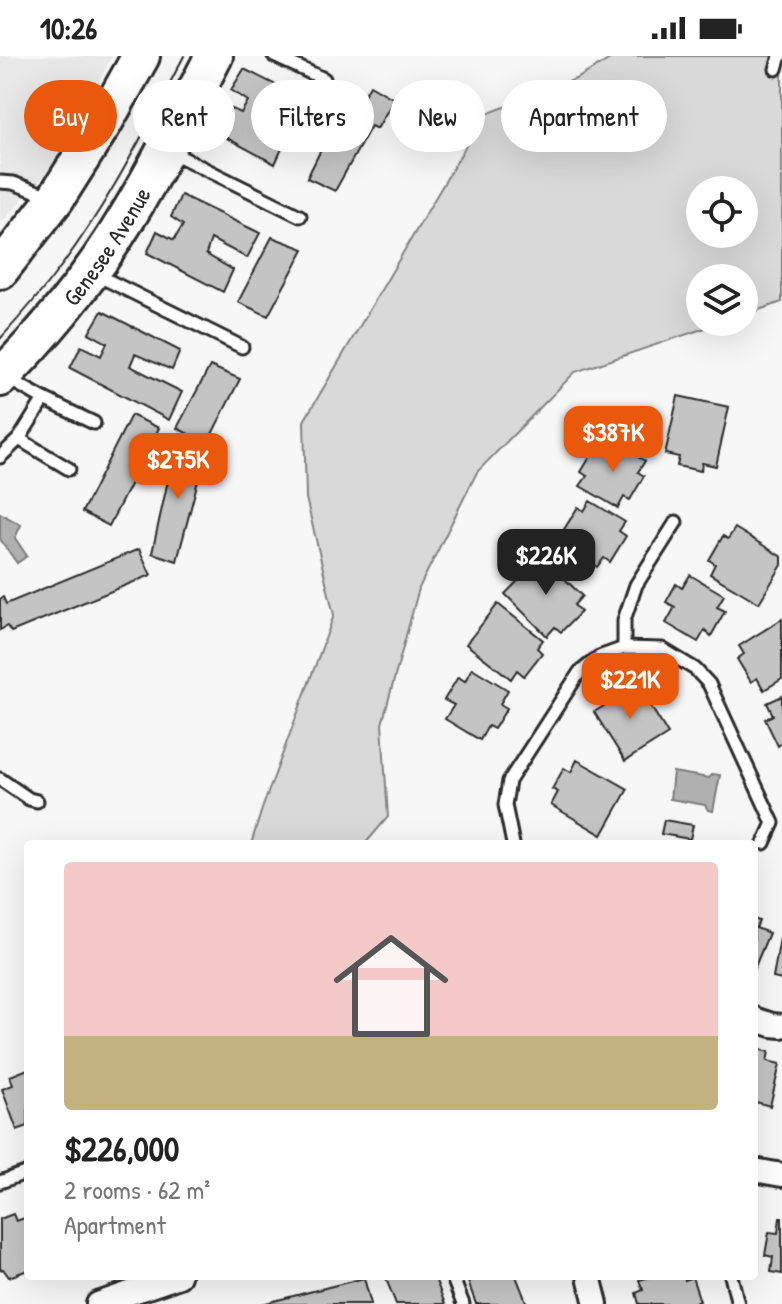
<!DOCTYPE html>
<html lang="en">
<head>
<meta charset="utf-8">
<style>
  body { margin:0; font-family:"Patrick Hand",sans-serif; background:#f2f2f2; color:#222; height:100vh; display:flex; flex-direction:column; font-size:30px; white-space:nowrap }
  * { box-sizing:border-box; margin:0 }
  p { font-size:26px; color:#767676 }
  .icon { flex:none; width:44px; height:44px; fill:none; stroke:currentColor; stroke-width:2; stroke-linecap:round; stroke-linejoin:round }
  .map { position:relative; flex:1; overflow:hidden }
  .side { position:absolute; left:24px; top:784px; width:734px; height:440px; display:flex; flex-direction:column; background:#fff; border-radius:8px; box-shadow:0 8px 32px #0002 }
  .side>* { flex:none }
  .hud { position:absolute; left:24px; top:24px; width:734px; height:72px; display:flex; gap:16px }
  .buttons { position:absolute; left:686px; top:120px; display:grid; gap:16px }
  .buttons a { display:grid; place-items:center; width:72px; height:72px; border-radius:50%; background:#fff; box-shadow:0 8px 32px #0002; font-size:40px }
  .price { position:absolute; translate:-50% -68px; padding:0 18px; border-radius:16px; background:#ea580c; color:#fff; font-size:26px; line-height:52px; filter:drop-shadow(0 2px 4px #0008) }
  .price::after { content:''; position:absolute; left:50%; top:48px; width:24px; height:18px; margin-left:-12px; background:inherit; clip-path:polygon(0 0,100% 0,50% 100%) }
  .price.selected { background:#222; color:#fff }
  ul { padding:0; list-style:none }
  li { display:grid; align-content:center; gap:16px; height:424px; padding:0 40px }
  li span { display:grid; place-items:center; height:248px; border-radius:8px; color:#555 }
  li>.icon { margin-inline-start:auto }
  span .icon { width:144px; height:144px; fill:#fffc; stroke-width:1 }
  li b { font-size:34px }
  .chip { padding:0 28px; border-radius:36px; background:#fff; box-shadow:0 8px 32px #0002; font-size:28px; line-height:72px }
  .chip.selected { background:#ea580c; color:#fff }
  .status { display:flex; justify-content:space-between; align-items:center; height:56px; padding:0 40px; background:#fff; direction:ltr }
  .status svg { height:22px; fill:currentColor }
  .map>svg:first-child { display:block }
</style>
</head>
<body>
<div class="status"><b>10:26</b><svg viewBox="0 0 49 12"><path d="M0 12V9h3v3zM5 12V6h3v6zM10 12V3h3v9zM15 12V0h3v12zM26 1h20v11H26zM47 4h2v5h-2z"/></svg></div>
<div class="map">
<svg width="782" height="1248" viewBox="0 0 782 1248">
  <rect width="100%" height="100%" fill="#f7f7f7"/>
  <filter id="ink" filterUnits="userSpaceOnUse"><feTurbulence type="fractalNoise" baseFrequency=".0125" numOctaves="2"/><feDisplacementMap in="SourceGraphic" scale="16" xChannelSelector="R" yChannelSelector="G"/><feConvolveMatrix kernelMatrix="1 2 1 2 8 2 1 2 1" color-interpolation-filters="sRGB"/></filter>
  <g filter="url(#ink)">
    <path fill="#e8e8e8" d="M0,0H112L75,75L44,120L0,168Z"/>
    <path fill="#d9d9d9" stroke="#828282" stroke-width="2" fill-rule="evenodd" d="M615,0H782V246L744,259V222H700V266H723L575,316L477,416L419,532L382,668L388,761L365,788H251L262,753L334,559L306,442L304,365L484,59L578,22ZM700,134H744V178H700Z"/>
    <g fill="#b0b0b0" stroke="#7b7b7b" stroke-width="2">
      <path d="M0,457L21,469L15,482L27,500L17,507L0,483Z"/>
      <path d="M673,716L709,722L713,718L720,719L713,755L708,754L705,749L670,743Z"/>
    </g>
    <g fill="#c4c4c4" stroke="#2b2b2b" stroke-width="2">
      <path d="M244,13L324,53L310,79L275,61L267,76L285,86L275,108L210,73L223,49L241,57L248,45L231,34Z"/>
      <path d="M370,29L394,43L377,73L371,70L335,135L307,122L342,51L353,58Z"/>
      <path d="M181,139L260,177L247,202L211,183L206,198L233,214L223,236L147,197L157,175L174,184L183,169L171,161Z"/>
      <path d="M272,181L304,193L268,260L238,246Z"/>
      <path d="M102,255L180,295L172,314L135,298L130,310L182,336L169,364L70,312L81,290L101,300L107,287L89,277Z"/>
      <path d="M210,310L240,323L207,388L177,372Z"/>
      <path d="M678,340L729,351L716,410L702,407L701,415L677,410L679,401L665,398Z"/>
      <path d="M131,359L159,372L109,470L82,456Z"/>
      <path d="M610,385L645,405L638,416L644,420L630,444L624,441L618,452L580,430L587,420L581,416L596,391L603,395Z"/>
      <path d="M176,388L206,394L177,505L152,497Z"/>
      <path d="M590,445L625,466L619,475L626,480L610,506L604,502L597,511L563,489L569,479L563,475L578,451L584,455Z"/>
      <path d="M735,472L782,501V509L759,547L710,518L715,508L709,504L723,480L728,483Z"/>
      <path d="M139,493L151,519L11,576L7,570L0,574V543L3,541L6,548Z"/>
      <path d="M542,500L582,540L574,549L581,556L561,576L555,571L547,580L505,538Z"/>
      <path d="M690,519L724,539L717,551L725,555L711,580L705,574L698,586L666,567L675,551L666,546L676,528L682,532Z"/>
      <path d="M498,548L543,584L537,592L542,597L524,620L517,614L511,623L466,588Z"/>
      <path d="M782,563V623L764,634L757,622L751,626L737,603L744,598L739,590Z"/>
      <path d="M472,612L508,634L500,648L507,652L494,673L488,670L480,684L445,663L454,649L444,644L458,621L465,625Z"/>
      <path d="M623,629L627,637L638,630L668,678L625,705L594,656L604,650L600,644Z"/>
      <path d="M782,640V687L778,690L765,663L773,659L767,647Z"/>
      <path d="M577,704L628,733L602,779L551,749L558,736L552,733L564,712L571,716Z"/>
      <path d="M664,764L693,769L690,783L661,778Z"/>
      <path d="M754,863L759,865L756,872L769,877L754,913Z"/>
      <path d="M780,882H782V924L773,922Z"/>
      <path d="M754,992L769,996L767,1005L780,1008L770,1050L756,1046L754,1055Z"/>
      <path d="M28,1013V1070L17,1074L2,1033L13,1029L10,1020Z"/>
      <path d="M13,1158L16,1165L28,1161V1214L9,1221L3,1213L0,1214V1163Z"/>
      <path d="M780,1162H782V1218L771,1216L773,1201L765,1199L769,1176L778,1177Z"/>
      <path d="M385,1220H434L445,1248H396Z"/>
      <path d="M466,1220H516L527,1248H476Z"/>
      <path d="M654,1220H684L685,1224L692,1221L700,1245L691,1248H639L636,1237L643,1234L639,1224Z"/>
      <path d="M364,1222L371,1248H262Z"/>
    </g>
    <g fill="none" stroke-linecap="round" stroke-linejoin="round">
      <g stroke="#2b2b2b" stroke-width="17">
        <g id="service">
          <path d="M274,0L324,23"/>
          <path d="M776,13L780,0"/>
          <path d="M169,95L300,160"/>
          <path d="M0,126L13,127L49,140"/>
          <path d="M95,218L242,291"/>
          <path d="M44,343L94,367"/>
          <path d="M19,383L69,413"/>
          <path d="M0,401L19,383L44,343L7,322"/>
          <path d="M624,592V564L636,529L676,466"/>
          <path d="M0,723L29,743L37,745"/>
          <path d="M513,788L505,749L509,725L579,617L599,601L624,592L662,593L695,613L709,628L773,767L764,787"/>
          <path d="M0,1126L28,1116"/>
          <path d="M452,1220L463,1248"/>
          <path d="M731,1220L738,1248"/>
        </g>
      </g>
      <g stroke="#2b2b2b" stroke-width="28">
        <g id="minor">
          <path d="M754,963L772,969L782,970"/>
          <path d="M754,1114L782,1119"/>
          <path d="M589,1220L596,1248"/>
          <path d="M98,1248L179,1220"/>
        </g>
      </g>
      <g stroke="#2b2b2b" stroke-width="42">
        <g id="primary">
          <path d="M0,214L56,142L104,66L141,0"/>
          <path id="s1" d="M0,322C42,280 81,233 113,184C151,125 182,62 214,0"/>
        </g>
      </g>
      <use href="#service" stroke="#fff" stroke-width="11"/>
      <use href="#minor" stroke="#fff" stroke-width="22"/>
      <use href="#primary" stroke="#fff" stroke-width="36"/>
      <path stroke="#2b2b2b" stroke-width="2" d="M0,283C18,263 36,243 52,222C105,155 144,76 184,0"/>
    </g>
  </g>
  <g text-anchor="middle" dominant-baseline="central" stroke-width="7" stroke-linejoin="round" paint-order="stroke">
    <g font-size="24" fill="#2b2b2b" stroke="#fff">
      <text stroke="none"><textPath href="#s1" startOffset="170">Genesee Avenue</textPath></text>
    </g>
  </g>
</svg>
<div class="buttons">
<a><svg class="icon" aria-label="locate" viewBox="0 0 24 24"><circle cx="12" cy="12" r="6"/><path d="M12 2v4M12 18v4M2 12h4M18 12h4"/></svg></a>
<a><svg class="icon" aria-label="layers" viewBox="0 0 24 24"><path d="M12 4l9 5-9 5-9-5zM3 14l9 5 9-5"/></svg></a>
</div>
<b class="price" style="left:613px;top:418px">$387K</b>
<b class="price" style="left:178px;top:445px">$275K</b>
<b class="price selected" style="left:546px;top:541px">$226K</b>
<b class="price" style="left:630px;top:665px">$221K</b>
<div class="hud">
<a class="chip selected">Buy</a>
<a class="chip">Rent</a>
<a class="chip">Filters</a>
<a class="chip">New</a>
<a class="chip">Apartment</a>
</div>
<section class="side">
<ul>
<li><span style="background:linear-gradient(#f6c9c9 70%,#c2b280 0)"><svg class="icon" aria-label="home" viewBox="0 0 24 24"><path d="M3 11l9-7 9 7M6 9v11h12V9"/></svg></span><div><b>$226,000</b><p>2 rooms · 62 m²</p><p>Apartment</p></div></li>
</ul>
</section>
</div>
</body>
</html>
